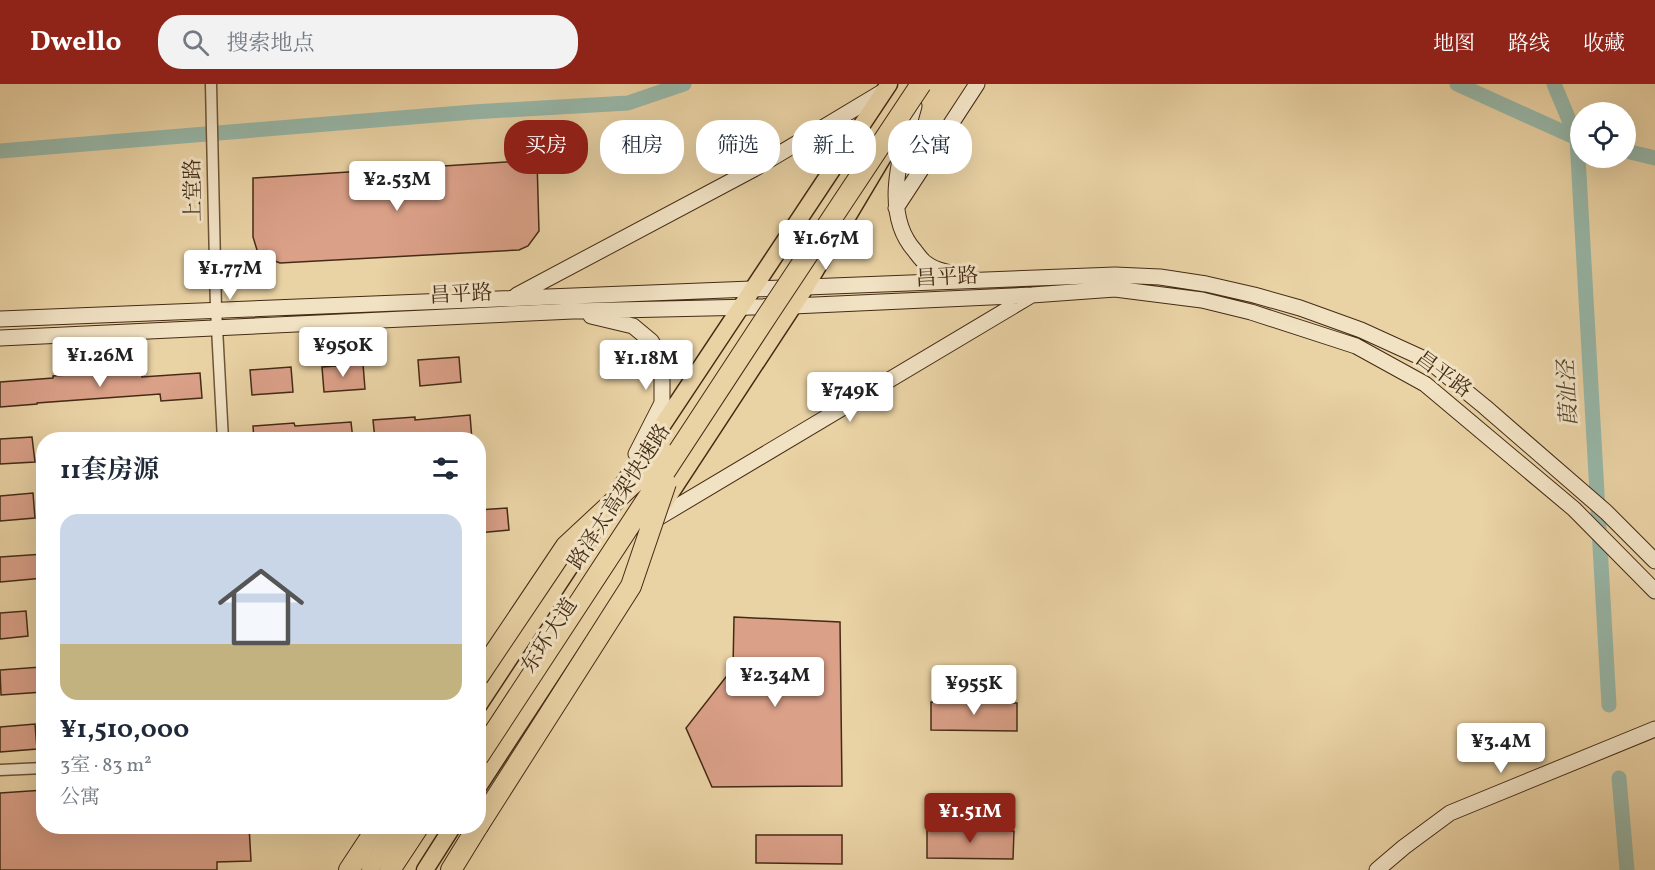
<!DOCTYPE html>
<html lang="zh">
<head>
<meta charset="utf-8">
<style>
  body { margin:0; font-family:Vollkorn,"Noto Serif SC",serif; background:#f2f2f3; color:#1f2937; height:100vh; display:flex; flex-direction:column; font-size:22px; white-space:nowrap }
  * { box-sizing:border-box; margin:0 }
  p { font-size:20px; color:#747a83 }
  .icon { flex:none; width:33px; height:33px; fill:none; stroke:currentColor; stroke-width:2; stroke-linecap:round; stroke-linejoin:round }
  .map { position:relative; flex:1; overflow:hidden }
  .panel { position:absolute; left:36px; top:348px; width:450px; height:402px; display:flex; flex-direction:column; background:#fff; border-radius:24px; box-shadow:0 6px 24px #0002 }
  .panel>* { flex:none }
  .guide { position:absolute; left:504px; top:36px; width:570px; height:54px; display:flex; gap:12px }
  .controls { position:absolute; left:1570px; top:18px; display:grid; gap:12px }
  .controls a { display:grid; place-items:center; width:66px; height:66px; border-radius:50%; background:#fff; box-shadow:0 6px 24px #0002; font-size:30px }
  .price { position:absolute; translate:-50% -51px; padding:0 14px; border-radius:6px; background:#fff; color:#222; font-size:20px; line-height:39px; filter:drop-shadow(0 2px 3px #0008) }
  .price::after { content:''; position:absolute; left:50%; top:36px; width:18px; height:14px; margin-left:-9px; background:inherit; clip-path:polygon(0 0,100% 0,50% 100%) }
  .price.active { background:#8f2418; color:#fff }
  ul { padding:0; list-style:none }
  li { display:grid; align-content:center; gap:12px; height:318px; padding:0 24px }
  li+li { border-top:2px solid #e0e1e3 }
  li span { display:grid; place-items:center; height:186px; border-radius:18px; color:#555 }
  li>.icon { margin-inline-start:auto }
  span .icon { width:108px; height:108px; fill:#fffc; stroke-width:1 }
  li b { font-size:26px }
  h2 { display:flex; justify-content:space-between; align-items:center; height:72px; padding:0 24px; font-size:26px }
  .chip { padding:0 21px; border-radius:24px; background:#fff; box-shadow:0 6px 24px #0002; font-size:21px; line-height:54px }
  .chip.active { background:#8f2418; color:#fff }
  header { display:flex; align-items:center; gap:36px; box-sizing:border-box; height:84px; padding:0 30px; background:#8f2418; color:#fff }
  header strong { font-size:28px }
  nav { display:flex; gap:33px; margin-inline-start:auto; font-size:21px }
  .search { width:420px; height:54px; background:#f2f2f3; display:flex; align-items:center; gap:15px; box-sizing:border-box; padding:0 21px; border-radius:24px; color:#747a83; font-size:22px }
  .map>svg:first-child { display:block }
</style>
</head>
<body>
<header>
<strong>Dwello</strong>
<div class="search"><svg class="icon" aria-label="search" viewBox="0 0 24 24"><circle cx="10" cy="10" r="6"/><path d="M15 15l6 6"/></svg>搜索地点</div>
<nav><a>地图</a><a>路线</a><a>收藏</a></nav>
</header>
<div class="map">
<svg width="1655" height="786" viewBox="0 0 1655 786">
  <rect width="100%" height="100%" fill="#e9d2a4"/>
  <filter id="stains"><feTurbulence type="fractalNoise" baseFrequency=".00333" numOctaves="4"/><feColorMatrix values="0 0 0 0 .2 0 0 0 0 .09 0 0 0 0 .02 0 0 0 .5 -.17"/></filter>
  <radialGradient id="worn" r=".72"><stop offset=".6" stop-color="#630" stop-opacity="0"/><stop offset="1" stop-color="#630" stop-opacity=".3"/></radialGradient>
  <g fill="none" stroke-linecap="round" stroke-linejoin="round">
    <path stroke="#97b7a8" stroke-width="15" d="M1457,0l124,56
      M1554,0l23,55 32,566
      M0,67l473,-39 155,-9 56,-19
      M1626,67l29,7
      M1619,694l8,92"/>
  </g>
  <path fill="#daa088" stroke="#442b15" stroke-width="1.5" d="M537,76l2,71 -11,15 -9,4 -239,13 -19,-7 -4,-6 -4,-13v-59z
    M459,273l2,25 -41,4 -2,-26z
    M363,280l2,25 -41,3 -2,-25z
    M291,283l2,25 -41,3 -2,-25z
    M141,286l1,7 58,-4 2,25 -41,3 -1,-7 -123,9v1l-37,3v-25l53,-4v-2z
    M470,331l2,25h-97l-2,-20 42,-3v3z
    M351,338l2,18h-99l-1,-14 41,-3 1,3z
    M32,353l3,25 -35,2v-25z
    M33,409l2,25 -35,3v-25z
    M507,424l2,22 -31,3v-23z
    M44,470v24l-44,4v-25z
    M26,527l2,25 -28,3v-26z
    M734,533l106,5 2,164 -130,1 -26,-59 47,-60z
    M41,583l2,25 -42,3 -1,-25z
    M931,618l86,1v28l-86,-1z
    M35,640l2,25 -37,3v-25z
    M44,706v36h205l2,35 -34,1v8h-217v-77z
    M927,746l87,1 -1,28 -86,-1z
    M756,751h86v29l-86,-1z"/>
  <g fill="none" stroke-linecap="round" stroke-linejoin="round">
    <defs>
      <path id="street" d="M211,0l5,225 7,131
        M0,686l44,-2"/>
      <path id="secondary" d="M914,22c-12,44 -34,106 1,145 3,4 7,10 12,13 9,7 28,10 40,11
        M896,124l81,-124
        M517,211l237,-126 130,-78
        M591,232l42,10 18,15 11,18v44l-26,51
        M0,235c372,-16 743,-29 1115,-44l45,2 46,7 48,11 46,13 61,22 68,31 56,46 121,105 49,49
        M0,254l573,-27 220,-5 239,-11 83,-6 87,11 49,12 105,34 69,38 149,125 81,82
        M651,438l379,-226
        M1377,786l27,-23 46,-34 205,-84"/>
      <path id="primary" d="M620,405l269,-405
        M664,419l141,-215 81,-136
        M478,622l122,-185
        M478,703l167,-255
        M370,786l29,-44
        M425,786l28,-44"/>
      <path id="highway" d="M349,786l29,-44
        M390,786l29,-44
        M451,786l27,-44"/>
    </defs>
    <use href="#street" stroke="#6d5539" stroke-width="13"/>
    <use href="#secondary" stroke="#442b15" stroke-width="17"/>
    <use href="#primary" stroke="#442b15" stroke-width="19"/>
    <use href="#highway" stroke="#442b15" stroke-width="22"/>
    <use href="#street" stroke="#f1e2c4" stroke-width="10"/>
    <use href="#secondary" stroke="#f1e2c4" stroke-width="15"/>
    <use href="#primary" stroke="#e9d2a4" stroke-width="16"/>
    <use href="#highway" stroke="#e9d2a4" stroke-width="20"/>
    <defs>
      <path id="highway-bridge" d="M478,593l88,-131 99,-92
        M478,673l289,-441 154,-232
        M478,742l153,-240 35,-103"/>
    </defs>
    <use href="#highway-bridge" stroke="#442b15" stroke-width="22" stroke-linecap="butt"/>
    <use href="#highway-bridge" stroke="#e9d2a4" stroke-width="20"/>
  </g>
  <g text-anchor="middle" dominant-baseline="central" stroke-width="6" stroke-linejoin="round" paint-order="stroke">
    <g font-size="21" fill="#442b15" stroke="#f1e2c4">
      <text transform="translate(194 106) rotate(-91)">上堂路</text>
      <text transform="translate(947 194) rotate(-3)">昌平路</text>
      <text transform="translate(461 211) rotate(-3)">昌平路</text>
      <text transform="translate(1443 291) rotate(36)">昌平路</text>
      <text transform="translate(620 413) rotate(-57)">路泽太高架快速路</text>
      <text transform="translate(550 552) rotate(-57)">东环大道</text>
    </g>
    <g font-size="22" font-style="italic" fill="#554732" stroke="#f1e2c4">
      <text transform="translate(1569 309) rotate(-93)">葭沚泾</text>
    </g>
  </g>
  <rect width="100%" height="100%" filter="url(#stains)"/>
  <rect width="100%" height="100%" fill="url(#worn)"/>
</svg>
<div class="controls">
<a><svg class="icon" aria-label="locate" viewBox="0 0 24 24"><circle cx="12" cy="12" r="6"/><path d="M12 2v4M12 18v4M2 12h4M18 12h4"/></svg></a>
</div>
<b class="price" style="left:397px;top:128px">¥2.53M</b>
<b class="price" style="left:826px;top:187px">¥1.67M</b>
<b class="price" style="left:230px;top:217px">¥1.77M</b>
<b class="price" style="left:343px;top:294px">¥950K</b>
<b class="price" style="left:100px;top:304px">¥1.26M</b>
<b class="price" style="left:646px;top:307px">¥1.18M</b>
<b class="price" style="left:850px;top:339px">¥749K</b>
<b class="price" style="left:775px;top:624px">¥2.34M</b>
<b class="price" style="left:974px;top:632px">¥955K</b>
<b class="price" style="left:1501px;top:690px">¥3.4M</b>
<b class="price active" style="left:970px;top:760px">¥1.51M</b>
<div class="guide">
<a class="chip active">买房</a>
<a class="chip">租房</a>
<a class="chip">筛选</a>
<a class="chip">新上</a>
<a class="chip">公寓</a>
</div>
<section class="panel">
<h2>11套房源<svg class="icon" aria-label="filters" viewBox="0 0 24 24"><path d="M4 7h16M4 17h16"/><circle cx="9" cy="7" r="2"/><circle cx="15" cy="17" r="2"/></svg></h2>
<ul>
<li><span style="background:linear-gradient(#c9d6e8 70%,#c2b280 0)"><svg class="icon" aria-label="home" viewBox="0 0 24 24"><path d="M3 11l9-7 9 7M6 9v11h12V9"/></svg></span><div><b>¥1,510,000</b><p>3室 · 83 m²</p><p>公寓</p></div></li>
</ul>
</section>
</div>
</body>
</html>
